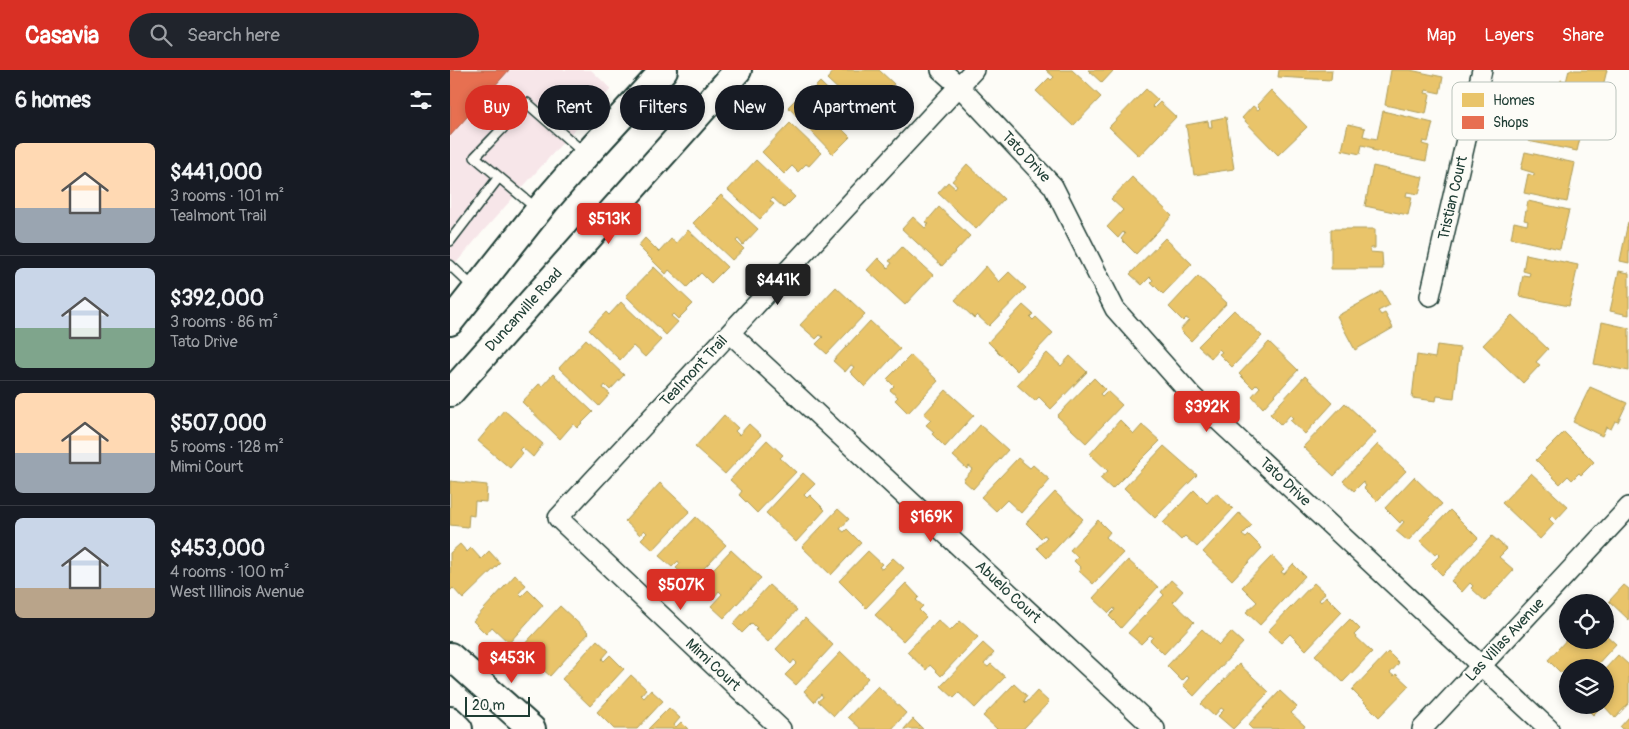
<!DOCTYPE html>
<html lang="en">
<head>
<meta charset="utf-8">
<style>
  body { margin:0; font-family:Pangolin,sans-serif; background:#20242c; color:#f1f3f6; height:100vh; display:flex; flex-direction:column; font-size:19px; white-space:nowrap }
  * { box-sizing:border-box; margin:0 }
  p { font-size:16px; color:#9ea1a6 }
  .icon { flex:none; width:28px; height:28px; fill:none; stroke:currentColor; stroke-width:2; stroke-linecap:round; stroke-linejoin:round }
  .map { position:relative; flex:1; overflow:hidden }
  .panel { display:flex; flex-direction:column; background:#171b24; width:450px }
  .panel>* { flex:none }
  .hud { position:absolute; left:15px; top:15px; width:475px; height:45px; display:flex; gap:10px }
  .controls { position:absolute; left:1109px; top:524px; display:grid; gap:10px }
  .controls a { display:grid; place-items:center; width:55px; height:55px; border-radius:50%; background:#171b24; box-shadow:0 2px 8px #0003; font-size:25px }
  .scale { position:absolute; left:15px; bottom:12px; width:65px; box-sizing:border-box; padding-left:5px; border:2px solid #1f3d34; border-top:0; font-size:14px; line-height:18px; white-space:nowrap; color:#1f3d34; -webkit-text-stroke:4px #fdfcf7; paint-order:stroke }
  .price { position:absolute; translate:-50% -42px; padding:0 11px; border-radius:5px; background:#d93025; color:#fff; font-size:16px; line-height:32px; filter:drop-shadow(0 1px 2px #0008) }
  .price::after { content:''; position:absolute; left:50%; top:30px; width:15px; height:11px; margin-left:-8px; background:inherit; clip-path:polygon(0 0,100% 0,50% 100%) }
  .price.on { background:#222; color:#fff }
  ul { padding:0; list-style:none }
  li { display:flex; align-items:center; gap:15px; height:125px; padding:0 15px }
  li+li { border-top:1px solid #363941 }
  li span { display:grid; place-items:center; flex:none; width:140px; height:100px; border-radius:8px; color:#555 }
  li>.icon { margin-inline-start:auto }
  span .icon { width:60px; height:60px; fill:#fffc; stroke-width:1 }
  li b { font-size:21px }
  h2 { display:flex; justify-content:space-between; align-items:center; height:60px; padding:0 15px; font-size:21px }
  .pill { padding:0 18px; border-radius:22px; background:#171b24; box-shadow:0 2px 8px #0003; font-size:18px; line-height:45px }
  .pill.on { background:#d93025; color:#fff }
  header { display:flex; align-items:center; gap:30px; box-sizing:border-box; height:70px; padding:0 25px; background:#d93025; color:#fff }
  header strong { font-size:24px }
  nav { display:flex; gap:28px; margin-inline-start:auto; font-size:18px }
  .search { width:350px; height:45px; background:#20242c; display:flex; align-items:center; gap:12px; box-sizing:border-box; padding:0 18px; border-radius:28px; color:#9ea1a6; font-size:19px }
  main { display:flex; flex:1; min-height:0 }
  .map>svg:first-child { display:block }
</style>
</head>
<body>
<header>
<strong>Casavia</strong>
<div class="search"><svg class="icon" aria-label="search" viewBox="0 0 24 24"><circle cx="10" cy="10" r="6"/><path d="M15 15l6 6"/></svg>Search here</div>
<nav><a>Map</a><a>Layers</a><a>Share</a></nav>
</header>
<main>
<section class="panel">
<h2>6 homes<svg class="icon" aria-label="filters" viewBox="0 0 24 24"><path d="M4 7h16M4 17h16"/><circle cx="9" cy="7" r="2"/><circle cx="15" cy="17" r="2"/></svg></h2>
<ul>
<li><span style="background:linear-gradient(#ffd9b3 65%,#9aa5b1 0)"><svg class="icon" aria-label="home" viewBox="0 0 24 24"><path d="M3 11l9-7 9 7M6 9v11h12V9"/></svg></span><div><b>$441,000</b><p>3 rooms · 101 m²</p><p>Tealmont Trail</p></div></li>
<li><span style="background:linear-gradient(#c9d6e8 60%,#7fa58c 0)"><svg class="icon" aria-label="home" viewBox="0 0 24 24"><path d="M3 11l9-7 9 7M6 9v11h12V9"/></svg></span><div><b>$392,000</b><p>3 rooms · 86 m²</p><p>Tato Drive</p></div></li>
<li><span style="background:linear-gradient(#ffd9b3 60%,#9aa5b1 0)"><svg class="icon" aria-label="home" viewBox="0 0 24 24"><path d="M3 11l9-7 9 7M6 9v11h12V9"/></svg></span><div><b>$507,000</b><p>5 rooms · 128 m²</p><p>Mimi Court</p></div></li>
<li><span style="background:linear-gradient(#c9d6e8 70%,#b9a48a 0)"><svg class="icon" aria-label="home" viewBox="0 0 24 24"><path d="M3 11l9-7 9 7M6 9v11h12V9"/></svg></span><div><b>$453,000</b><p>4 rooms · 100 m²</p><p>West Illinois Avenue</p></div></li>
</ul>
</section>
<div class="map">
<svg width="1179" height="659" viewBox="0 0 1179 659">
  <rect width="100%" height="100%" fill="#fdfcf7"/>
  <filter id="ink" filterUnits="userSpaceOnUse"><feTurbulence type="fractalNoise" baseFrequency=".02" numOctaves="2"/><feDisplacementMap in="SourceGraphic" scale="10" xChannelSelector="R" yChannelSelector="G"/><feConvolveMatrix kernelMatrix="1 2 1 2 8 2 1 2 1" color-interpolation-filters="sRGB"/></filter>
  <g filter="url(#ink)">
    <path fill="#f7e6e9" d="M0,0h141l20,19 -126,140 -35,41z"/>
    <path fill="#e9c46a" stroke="#ac9c5a" d="M385,0h44l15,14 -28,32 -39,-37z
      M596,0h26l29,27 -28,29 -37,-35 13,-13 2,2 3,-3z
      M638,0h26l-12,13z
      M829,0h53l-1,10 -53,-3z
      M941,0h19l33,7 -3,16 -14,-3 -1,3 5,1 -4,20 -41,-9z
      M1119,0h38l-9,37 -41,-10 4,-17 5,2z
      M370,12l32,31 -13,13 11,11 -17,17 -45,-47 11,-11 4,4z
      M696,19l12,11 -6,6 2,2 6,-6 16,15 -37,39 -30,-29z
      M821,20l36,37 -29,28 -36,-37 11,-12 5,4 2,-2 -3,-3z
      M1094,33l42,9 -9,39 -49,-10 3,-16 12,3 1,-5 -4,-1z
      M933,41l50,12 -5,19 -5,-1 -1,3 7,2 -3,15 -54,-11 1,-2 -11,-3 -2,9 -18,-4 6,-26 17,4 -2,8 14,3z
      M776,47l8,52 -40,6 -8,-50 22,-4 1,6h3l-1,-7z
      M340,53l31,30 -12,13 -3,-2 -8,8 -6,-6 -8,8 -22,-22z
      M1075,82l50,11 -8,39 -43,-9 4,-19 6,2v-3l-13,-4z
      M306,90l39,37 -11,11 -11,-10 -3,3 4,3 -14,15 -32,-29z
      M517,94l37,35 -28,30 -38,-36 10,-11 7,6 2,-3 -5,-4z
      M923,96l50,11 -4,17 -12,-2 -1,4 6,1 -4,18 -43,-9z
      M682,107l40,39 -36,38 -15,-15 4,-5 -2,-2 -5,6 -11,-11 16,-17 -12,-11z
      M271,125l37,34 -15,16 -5,-6 -2,2 8,8 -12,11 -39,-37z
      M1078,131l41,9 -9,39 -49,-11 3,-16 13,3 1,-4 -4,-1z
      M489,137l31,29 -28,30 -40,-37 11,-12 12,11 4,-4 -3,-2z
      M1178,152h1v41l-9,-2z
      M881,159h44v19h-5v4l12,1 1,16h-52z
      M238,160l39,37 -16,16 -10,-10 -14,14 -18,-17 -3,4 -28,-28 7,-8 14,14 12,-13 5,4z
      M715,168l27,26 -29,30 -12,-12 2,-2 -3,-3 -8,8 -12,-11z
      M452,177l31,28 -28,30 -38,-35 11,-12 10,10 4,-5 -3,-2z
      M1076,184l52,11 -9,41 -50,-10 4,-21 6,1 1,-3 -7,-2z
      M536,196l13,16 10,-10 17,16 -37,38 -12,-11 -3,3 -19,-18z
      M204,197l39,37 -15,15 -5,-5 -2,2 7,6 -12,13 -40,-39z
      M1169,201l10,2v42l-19,-4z
      M748,206l29,27 -36,38 -11,-11 9,-10 -3,-2 -3,3 -14,-14z
      M386,217l29,27 -38,40 -11,-10 7,-7 -3,-2 -4,4 -16,-14z
      M932,221l8,14 -12,6 3,4 4,-2 8,15 -38,22 -18,-34z
      M171,232l40,38 -16,17 -12,-11 -13,14 -31,-30 17,-18 3,3z
      M573,235l10,9 -3,3 3,3 3,-3 17,16 -36,38 -29,-29z
      M784,240l28,26 -30,31 -13,-13 3,-2 -3,-3 -8,9 -13,-12z
      M1062,245l36,34 -12,13 4,3 -17,18 -40,-38z
      M420,251l30,28 -35,38 -15,-15 4,-5 -3,-2 -6,7 -12,-11z
      M1152,252l27,6v43l-35,-7z
      M136,269l38,36 -14,15 -5,-5 -2,3 7,6 -11,12 -40,-38z
      M819,272l29,28 -35,38 -11,-12 8,-9 -3,-3 -4,4 -14,-14z
      M987,275l23,3 -6,50 -17,-2 -1,5 -24,-3 5,-43 18,3z
      M597,283l14,13 9,-10 17,16 -36,37 -12,-12 -4,4 -18,-16z
      M461,285l27,26 -30,32 -13,-13 3,-3 -8,-7 4,-4 -7,-7z
      M103,304l40,38 -16,16 -4,-4 -13,15 -38,-37 17,-18 3,2z
      M855,306l28,27 -28,31 -15,-14 3,-2 -3,-3 -9,10 -11,-11z
      M644,308l11,11 -5,5 2,2 5,-5 15,14 -36,38 -29,-27z
      M1140,317l37,16 -9,19 -3,-1 -4,8 -5,-2 -4,9 -29,-14z
      M496,320l28,25 -29,32 -13,-13 2,-2 -8,-7 5,-5 -7,-6z
      M895,333l31,29 -42,44 -31,-29z
      M54,340l39,34 -10,13 -11,-10 -3,3 4,3 -13,15 -32,-27z
      M274,345l14,13 -3,3 4,4 10,-11 12,11 -36,39 -30,-27z
      M670,350l14,14 8,-9 18,16 -48,48 -12,-11 8,-7 -18,-17z
      M530,355l28,25 -35,39 -10,-9 10,-11 -4,-3 -2,3 -14,-13z
      M1114,362l30,30 -13,13 -2,-2 -7,7 -4,-4 -8,8 -24,-24z
      M317,370l16,15 -3,3 16,14 -39,41 -18,-18 3,-4 -12,-11z
      M928,374l28,27 -29,30 -13,-13 2,-2 -3,-4 -9,9 -11,-10z
      M714,376l33,29 -42,43 -31,-30z
      M568,388l12,10 3,-3 17,15 -29,33 -14,-13 -11,11 -15,-14z
      M353,403l12,11 -11,11 3,3 3,-3 15,15 -29,32 -30,-29z
      M1081,403l37,34 -12,13 -4,-4 -3,3 5,5 -14,15 -38,-36z
      M964,407l28,27 -34,37 -12,-10 8,-9 -2,-2 -2,3 -15,-15z
      M0,411l37,4 -1,17 -11,-1 -1,15 -5,-1 -1,12 -18,-2z
      M210,413l30,28 -37,39 -12,-11 6,-6 -3,-3 -4,5 -15,-14z
      M744,420l13,13 9,-10 17,16 -36,38 -12,-11 -4,4 -18,-17z
      M605,422l28,27 -36,39 -10,-10 10,-11 -3,-2 -3,3 -15,-15z
      M388,439l11,10 -9,10 4,3 3,-3 14,14 -30,32 -29,-28z
      M1000,440l28,28 -36,37 -11,-11 9,-9 -3,-3 -2,3 -15,-14z
      M789,443l13,12 -10,10 4,3 3,-3 13,13 -30,32 -29,-28z
      M246,447l30,28 -35,37 -15,-14 4,-4 -2,-3 -6,6 -13,-11z
      M648,450l12,12 -4,5 17,16 -30,31 -14,-13 2,-3 -7,-7 4,-4 -8,-7z
      M1042,466l15,13 -8,8 15,13 -29,31 -14,-13 2,-2 -3,-3 -8,9 -11,-11z
      M10,474l7,8 4,-4 10,11 8,-8 11,12 -37,36 -10,-11 -3,3v-38z
      M281,480l30,28 -37,40 -13,-12 11,-12 -3,-3 -4,5 -14,-14z
      M418,481l14,13 -3,3 3,2 11,-11 11,10 -38,40 -27,-27z
      M822,486l12,13 -3,3 3,2 9,-10 12,12 -45,49 -14,-13 11,-10 -15,-15z
      M678,490l30,27 -37,41 -12,-12 6,-6 -1,-2 -5,5 -16,-15z
      M65,505l11,10 -7,8 3,3 6,-6 15,15 -34,38 -17,-16 -6,7 -13,-13z
      M721,510l12,11 -10,11 21,20 -30,32 -14,-14 3,-3 -3,-2 -9,9 -13,-11 36,-38 -3,-3z
      M456,513l13,14 -3,3 7,6 -4,4 7,7 -23,24 -28,-26z
      M864,513l11,10 -6,7 2,2 5,-6 16,16 -36,38 -16,-16 -9,9 -13,-12z
      M319,515l28,25 -29,32 -13,-12 2,-2 -5,-5 -10,10 -9,-9z
      M1174,515l5,4v31l-20,-19z
      M110,536l29,27 -39,43 -30,-27z
      M355,548l28,27 -37,40 -11,-10 12,-12 -3,-3 -3,4 -15,-15z
      M900,549l10,10 -6,6 18,17 -29,30 -28,-27z
      M488,550l12,11 10,-10 18,16 -37,39 -11,-11 -4,5 -19,-18z
      M752,559l17,16 12,-13 12,11 -49,53 -11,-11 6,-7 -2,-2 -5,5 -15,-15z
      M1155,564l11,10 -22,24h-26v4l-4,-2 -3,3 -13,-13 20,-22v2h20l5,5 4,-5h8z
      M147,570l12,11 -7,8 2,2 6,-6 14,14 -34,37 -28,-27z
      M533,573l11,10 -10,11 4,3 3,-3 14,13 -30,31 -16,-15 -5,5 -13,-12z
      M391,582l27,26 -34,38 -16,-15 5,-4 -2,-3 -7,8 -10,-11z
      M938,582l11,11 -9,10 4,3 2,-2 13,12 -30,31 -27,-27z
      M1168,585l11,10v38l-14,15 -12,-13 -10,10 -10,-10h22v-36z
      M789,594l30,28 -36,37 -15,-13 6,-6 -3,-2 -7,8 -13,-12z
      M1118,603v17l-9,-8z
      M181,605l15,14 -5,6 3,3 7,-8 12,11 -26,28h-23l-17,-17z
      M564,614l13,12 -3,5 2,2 11,-12 12,11 -26,27h-26l-14,-13z
      M428,616l28,27 -14,16h-31l-13,-12z
      M830,621l17,16 -6,6 14,13 -2,3h-51l-4,-4z
      M219,638l11,10 -6,7 2,2 5,-5 7,7h-40z
      M1179,647v12h-7l-2,-2z
      M463,649l10,10h-19z"/>
    <path fill="#e76f51" stroke="#ab6048" d="M0,0h59l-59,66z"/>
    <g fill="none" stroke-linecap="round" stroke-linejoin="round">
      <defs>
        <path id="service" d="M87,139l-62,-52 52,-54 57,50
          M0,171l49,-64
          M0,195l24,23"/>
        <path id="minor" d="M491,0l18,16 94,100 62,123 77,87 357,333
          M980,226l52,-226
          M280,263l425,396
          M331,659l-223,-211 416,-448
          M972,659l207,-222"/>
        <path id="secondary" d="M0,252l96,-121 40,-46 78,-85
          M0,323l288,-323
          M0,586l82,73
          M0,650l9,9"/>
      </defs>
      <use href="#service" stroke="#1f3d34" stroke-width="12"/>
      <use href="#minor" stroke="#1f3d34" stroke-width="22"/>
      <use href="#secondary" stroke="#1f3d34" stroke-width="30"/>
      <use href="#service" stroke="#fdfcf7" stroke-width="9"/>
      <use href="#minor" stroke="#fdfcf7" stroke-width="19"/>
      <use href="#secondary" stroke="#fdfcf7" stroke-width="26"/>
    </g>
  </g>
  <g text-anchor="middle" dominant-baseline="central" stroke-width="5" stroke-linejoin="round" paint-order="stroke">
    <g font-size="15" fill="#1f3d34" stroke="#fdfcf7">
      <text transform="translate(576 87) rotate(47)">Tato Drive</text>
      <text transform="translate(1003 128) rotate(-77)">Tristian Court</text>
      <text transform="translate(74 240) rotate(-48)">Duncanville Road</text>
      <text transform="translate(244 301) rotate(-47)">Tealmont Trail</text>
      <text transform="translate(835 412) rotate(43)">Tato Drive</text>
      <text transform="translate(558 522) rotate(43)">Abuelo Court</text>
      <text transform="translate(1055 570) rotate(-47)">Las Villas Avenue</text>
      <text transform="translate(263 595) rotate(43)">Mimi Court</text>
    </g>
  </g>
  <rect x="1002" y="12" width="164" height="58" rx="8" fill="#fdfcf7" stroke="#bac3bc" stroke-width="1"/>
  <rect x="1012" y="23" width="22" height="14" fill="#e9c46a"/>
  <rect x="1012" y="46" width="22" height="13" fill="#e76f51"/>
  <g font-size="14" fill="#1f3d34">
    <text x="1043" y="35">Homes</text>
    <text x="1043" y="57">Shops</text>
  </g>
</svg>
<div class="controls">
<a><svg class="icon" aria-label="locate" viewBox="0 0 24 24"><circle cx="12" cy="12" r="6"/><path d="M12 2v4M12 18v4M2 12h4M18 12h4"/></svg></a>
<a><svg class="icon" aria-label="layers" viewBox="0 0 24 24"><path d="M12 4l9 5-9 5-9-5zM3 14l9 5 9-5"/></svg></a>
</div>
<div class="scale">20 m</div>
<b class="price" style="left:159px;top:175px">$513K</b>
<b class="price on" style="left:328px;top:236px">$441K</b>
<b class="price" style="left:757px;top:363px">$392K</b>
<b class="price" style="left:481px;top:473px">$169K</b>
<b class="price" style="left:231px;top:541px">$507K</b>
<b class="price" style="left:62px;top:614px">$453K</b>
<div class="hud">
<a class="pill on">Buy</a>
<a class="pill">Rent</a>
<a class="pill">Filters</a>
<a class="pill">New</a>
<a class="pill">Apartment</a>
</div>
</div>
</main>
</body>
</html>
